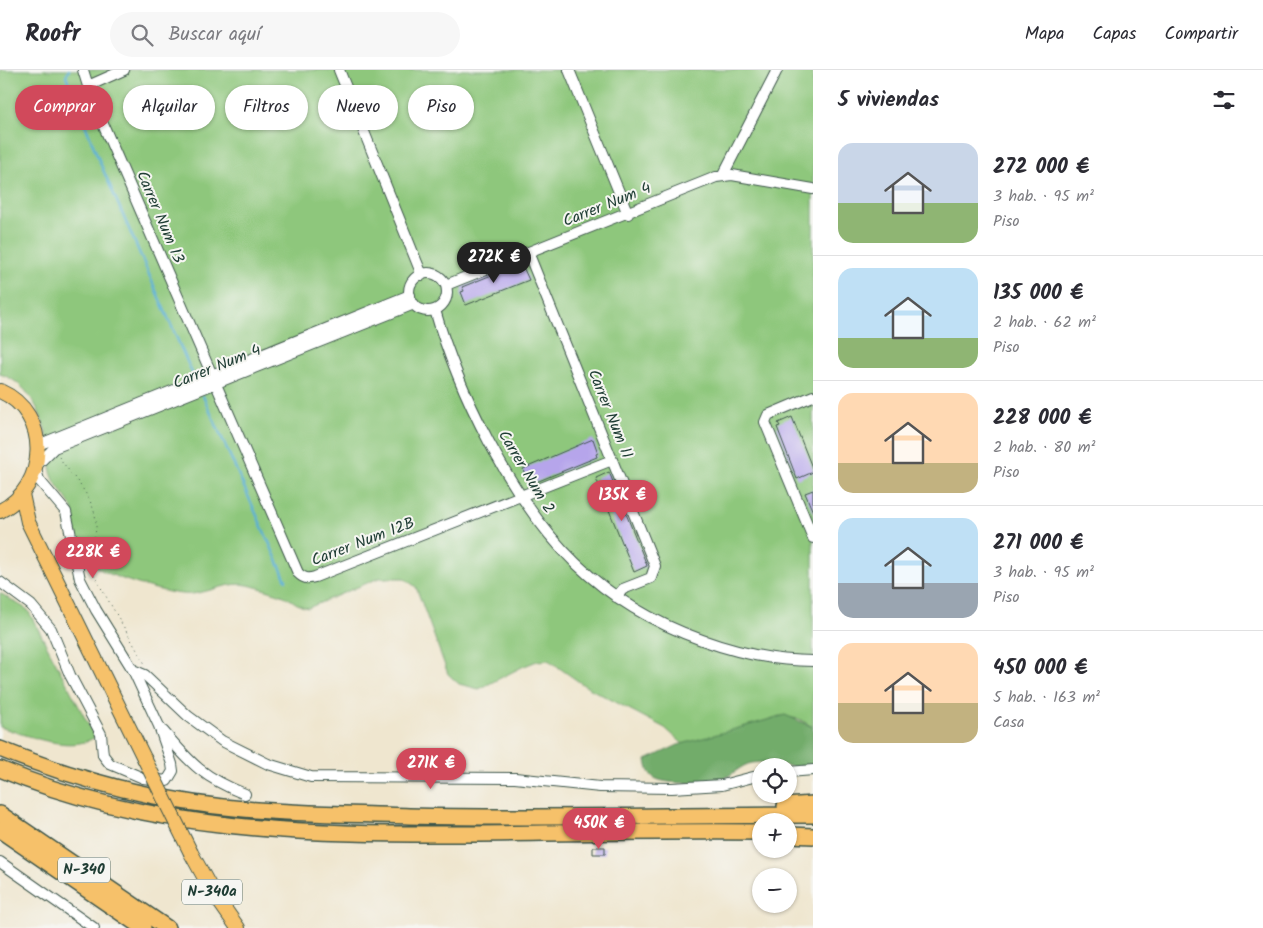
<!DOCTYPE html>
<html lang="es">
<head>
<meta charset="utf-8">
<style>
  body { margin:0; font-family:Kalam,sans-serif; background:#f7f7f7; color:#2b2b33; height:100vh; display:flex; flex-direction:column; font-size:19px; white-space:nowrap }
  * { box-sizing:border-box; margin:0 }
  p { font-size:16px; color:#7c7c81 }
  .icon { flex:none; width:28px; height:28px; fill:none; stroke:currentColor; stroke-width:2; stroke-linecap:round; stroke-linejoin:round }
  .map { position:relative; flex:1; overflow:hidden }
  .side { display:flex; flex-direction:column; background:#fff; width:450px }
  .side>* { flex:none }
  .banner { position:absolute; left:15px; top:15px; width:475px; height:45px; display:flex; gap:10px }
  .buttons { position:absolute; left:752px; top:688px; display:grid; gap:10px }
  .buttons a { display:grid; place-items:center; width:45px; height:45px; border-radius:50%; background:#fff; box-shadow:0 1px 4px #0004; font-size:25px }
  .price { position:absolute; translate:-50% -42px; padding:0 11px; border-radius:18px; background:#d1495b; color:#fff; font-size:16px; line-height:32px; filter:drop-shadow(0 1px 2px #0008) }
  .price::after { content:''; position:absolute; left:50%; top:30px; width:15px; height:11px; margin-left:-8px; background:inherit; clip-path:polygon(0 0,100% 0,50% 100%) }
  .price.selected { background:#222; color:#fff }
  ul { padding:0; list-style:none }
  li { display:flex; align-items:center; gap:15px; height:125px; padding:0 25px }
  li+li { border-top:1px solid #e1e1e2 }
  li span { display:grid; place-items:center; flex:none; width:140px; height:100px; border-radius:15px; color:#555 }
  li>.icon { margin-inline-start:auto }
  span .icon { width:60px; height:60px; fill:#fffc; stroke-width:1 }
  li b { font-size:21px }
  h2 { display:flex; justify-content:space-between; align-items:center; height:60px; padding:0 25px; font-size:21px }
  .tag { padding:0 18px; border-radius:22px; background:#fff; box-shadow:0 1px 4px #0004; font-size:18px; line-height:45px }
  .tag.selected { background:#d1495b; color:#fff }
  header { display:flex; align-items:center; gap:30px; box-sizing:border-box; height:70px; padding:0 25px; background:#fff; border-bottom:1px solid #e1e1e2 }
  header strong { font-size:24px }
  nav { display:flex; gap:28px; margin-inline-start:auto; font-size:18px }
  .search { width:350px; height:45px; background:#f7f7f7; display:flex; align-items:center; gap:12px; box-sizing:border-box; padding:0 18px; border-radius:28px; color:#7c7c81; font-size:19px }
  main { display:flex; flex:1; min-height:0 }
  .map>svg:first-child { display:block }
</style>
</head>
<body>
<header>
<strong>Roofr</strong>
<div class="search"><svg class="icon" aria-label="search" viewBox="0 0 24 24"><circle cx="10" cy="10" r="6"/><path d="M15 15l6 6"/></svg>Buscar aquí</div>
<nav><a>Mapa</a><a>Capas</a><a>Compartir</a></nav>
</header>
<main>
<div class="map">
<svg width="813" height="858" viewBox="0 0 813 858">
  <rect width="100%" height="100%" fill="#f6f6f2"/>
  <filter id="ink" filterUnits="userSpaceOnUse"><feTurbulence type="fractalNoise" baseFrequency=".02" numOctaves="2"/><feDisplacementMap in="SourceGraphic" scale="10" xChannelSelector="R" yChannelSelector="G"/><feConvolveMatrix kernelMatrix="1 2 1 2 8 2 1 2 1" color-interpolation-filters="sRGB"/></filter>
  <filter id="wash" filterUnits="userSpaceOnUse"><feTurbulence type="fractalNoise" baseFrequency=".0096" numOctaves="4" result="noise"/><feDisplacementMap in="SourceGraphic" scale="20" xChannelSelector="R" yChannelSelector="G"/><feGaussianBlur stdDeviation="1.12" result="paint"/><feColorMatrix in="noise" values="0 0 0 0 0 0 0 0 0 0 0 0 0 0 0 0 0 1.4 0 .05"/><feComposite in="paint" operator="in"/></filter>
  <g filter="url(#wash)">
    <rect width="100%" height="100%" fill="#efe6cf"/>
    <path fill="#8ec77b" stroke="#568258" d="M0,0h813v657l-14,-8 -20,-3 -53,18 -43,10 -18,-16 -80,-42 -37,-26 -11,1 -15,6 -43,22 -20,-5 -11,-10 -32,-87 -12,-9h-25l-71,30c-11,-2 -15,-8 -24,-12 -10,-4 -24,-8 -36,-11 -17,-4 -38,7 -56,9 -17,3 -79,-16 -94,-26 -12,-8 -21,-28 -23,-42 -1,-5 -1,-10 -2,-15 -5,-14 -17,-23 -21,-36 -3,-7 0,-15 -1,-22 -6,-31 -18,-69 -51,-79z
      M0,523l28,17 67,127c-24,17 -69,-2 -95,-10z"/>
    <path fill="#72ac6b" stroke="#487450" d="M785,645l28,12v46c-20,-6 -40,-13 -61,-10 -12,2 -19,13 -31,16 -14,4 -56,7 -68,-2 -5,-4 -6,-11 -7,-17l32,-15z"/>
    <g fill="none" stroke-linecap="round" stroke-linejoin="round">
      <path stroke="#57afd4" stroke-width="2.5" d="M69,0l-3,6 35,89 92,210
        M203,326l83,184"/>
    </g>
    <g id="blocks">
      <path fill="#b6a5eb" d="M519,194l2,4 2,-1 6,13 -63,25 -5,-13 3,-1 -2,-4z
        M792,347l21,53v2l-16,7 -20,-52 3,-1 -2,-3z
        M593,369l5,14 -2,1 1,3 -68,28 -6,-16z
        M609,402l37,91 1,3 -13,6 -38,-94z
        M813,420v22l-8,-19z
        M593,777h12v7h-12z"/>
    </g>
  </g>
  <g filter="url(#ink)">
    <use href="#blocks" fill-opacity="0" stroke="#3e564b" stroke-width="1"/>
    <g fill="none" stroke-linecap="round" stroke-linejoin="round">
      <defs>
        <path id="minor" d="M83,0l9,29 206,474c6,6 10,6 17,4l297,-117
          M339,0l83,205
          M569,0l59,144
          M88,16l36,-16
          M723,105l54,-105
          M528,182l127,314 -4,12 -28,11 -7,8
          M409 222a19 19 0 1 1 38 0a19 19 0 1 1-38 0Z
          M446,215l270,-108 16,-2 81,14
          M435,240c13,46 32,90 54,132 51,96 109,161 213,198 36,13 73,21 111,21
          M813,326l-45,19 -3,7 48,116
          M38,375l372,-150
          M37,395l17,-17 360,-144
          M0,512l31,23 20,24 19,46 31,59 2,21 7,9 33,14 24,3 6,-10 -1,-7 -13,-38 -26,-56 -37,-60 -16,-31 -14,-67 -27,-32 -3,-10
          M133,600l12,5 43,41 34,25 46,23 43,13 204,1 85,9 72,1 50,-3 39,-10
          M163,661c28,33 41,47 82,63
          M789,702l24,-2
          M0,792l94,66"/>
        <path id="major" d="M0,321c52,23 48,96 0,120
          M22,424l6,28 116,236
          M191,783l21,38 26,37"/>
        <path id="highway" d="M0,679c77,31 160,53 244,60 54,5 110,5 165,7 134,3 269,-1 404,-1
          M0,699c149,63 312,66 471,65 97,-1 194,-3 290,-2
          M785,736l28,-2
          M0,744l167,114
          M0,760l143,98
          M789,765l24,1"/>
      </defs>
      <use href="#minor" stroke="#3e564b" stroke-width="12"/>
      <use href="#major" stroke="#3e564b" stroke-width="16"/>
      <use href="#highway" stroke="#3e564b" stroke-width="18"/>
      <path stroke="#3e564b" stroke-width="1" stroke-dasharray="1 4" stroke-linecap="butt" d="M59,387c13,20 35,39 37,65 1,18 -10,32 -4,50l53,92"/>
      <use href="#minor" stroke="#fff" stroke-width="10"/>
      <use href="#major" stroke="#f6c16b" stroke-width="14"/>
      <use href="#highway" stroke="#f6c16b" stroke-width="15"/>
      <defs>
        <path id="major-bridge" d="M144,688l47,95"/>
      </defs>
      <use href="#major-bridge" stroke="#3e564b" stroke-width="16" stroke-linecap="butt"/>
      <use href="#major-bridge" stroke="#f6c16b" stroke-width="14"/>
    </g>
  </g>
  <g text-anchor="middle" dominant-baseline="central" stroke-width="4" stroke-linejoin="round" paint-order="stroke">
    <g fill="#f6f6f2" stroke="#60746d" stroke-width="1">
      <rect x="58" y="787.5" width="52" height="25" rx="4"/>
      <rect x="182" y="809.5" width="60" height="25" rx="4"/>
    </g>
    <g font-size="15" font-weight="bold" fill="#1f3d34">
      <text x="84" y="800">N-340</text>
      <text x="212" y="822">N-340a</text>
    </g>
    <g font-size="16" fill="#1f3d34" stroke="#f6f6f2">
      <text transform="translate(607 135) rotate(-22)">Carrer Num 4</text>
      <text transform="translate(160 147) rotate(67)">Carrer Num 13</text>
      <text transform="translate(217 297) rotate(-22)">Carrer Num 4</text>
      <text transform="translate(610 344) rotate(68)">Carrer Num 11</text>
      <text transform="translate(526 402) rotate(59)">Carrer Num 2</text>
      <text transform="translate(363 472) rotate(-21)">Carrer Num 12B</text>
    </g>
  </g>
</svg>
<div class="buttons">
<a><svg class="icon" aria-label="locate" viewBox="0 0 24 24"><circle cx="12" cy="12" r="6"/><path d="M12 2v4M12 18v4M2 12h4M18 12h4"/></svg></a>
<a>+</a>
<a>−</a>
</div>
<b class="price selected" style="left:494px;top:214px">272K €</b>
<b class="price" style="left:622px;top:452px">135K €</b>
<b class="price" style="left:93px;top:509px">228K €</b>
<b class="price" style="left:431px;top:720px">271K €</b>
<b class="price" style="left:599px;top:780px">450K €</b>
<div class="banner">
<a class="tag selected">Comprar</a>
<a class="tag">Alquilar</a>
<a class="tag">Filtros</a>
<a class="tag">Nuevo</a>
<a class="tag">Piso</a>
</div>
</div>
<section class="side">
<h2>5 viviendas<svg class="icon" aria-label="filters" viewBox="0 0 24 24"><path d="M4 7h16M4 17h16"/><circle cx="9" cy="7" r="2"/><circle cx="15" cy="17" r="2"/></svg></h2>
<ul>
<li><span style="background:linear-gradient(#c9d6e8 60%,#8fb573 0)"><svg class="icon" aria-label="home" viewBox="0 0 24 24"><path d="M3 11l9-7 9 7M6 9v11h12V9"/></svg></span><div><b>272 000 €</b><p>3 hab. · 95 m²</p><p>Piso</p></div></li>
<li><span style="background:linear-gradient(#bfe0f5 70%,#8fb573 0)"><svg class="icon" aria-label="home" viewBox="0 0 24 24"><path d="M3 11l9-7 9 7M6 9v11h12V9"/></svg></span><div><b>135 000 €</b><p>2 hab. · 62 m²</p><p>Piso</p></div></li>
<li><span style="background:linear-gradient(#ffd9b3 70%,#c2b280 0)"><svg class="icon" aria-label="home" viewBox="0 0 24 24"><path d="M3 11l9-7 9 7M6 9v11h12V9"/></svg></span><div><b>228 000 €</b><p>2 hab. · 80 m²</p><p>Piso</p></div></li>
<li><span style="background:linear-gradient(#bfe0f5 65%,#9aa5b1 0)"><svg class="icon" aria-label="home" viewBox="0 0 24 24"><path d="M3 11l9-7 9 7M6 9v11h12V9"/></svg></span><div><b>271 000 €</b><p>3 hab. · 95 m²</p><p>Piso</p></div></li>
<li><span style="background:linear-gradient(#ffd9b3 60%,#c2b280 0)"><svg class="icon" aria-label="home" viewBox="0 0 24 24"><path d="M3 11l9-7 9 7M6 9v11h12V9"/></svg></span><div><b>450 000 €</b><p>5 hab. · 163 m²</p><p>Casa</p></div></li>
</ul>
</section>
</main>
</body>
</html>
